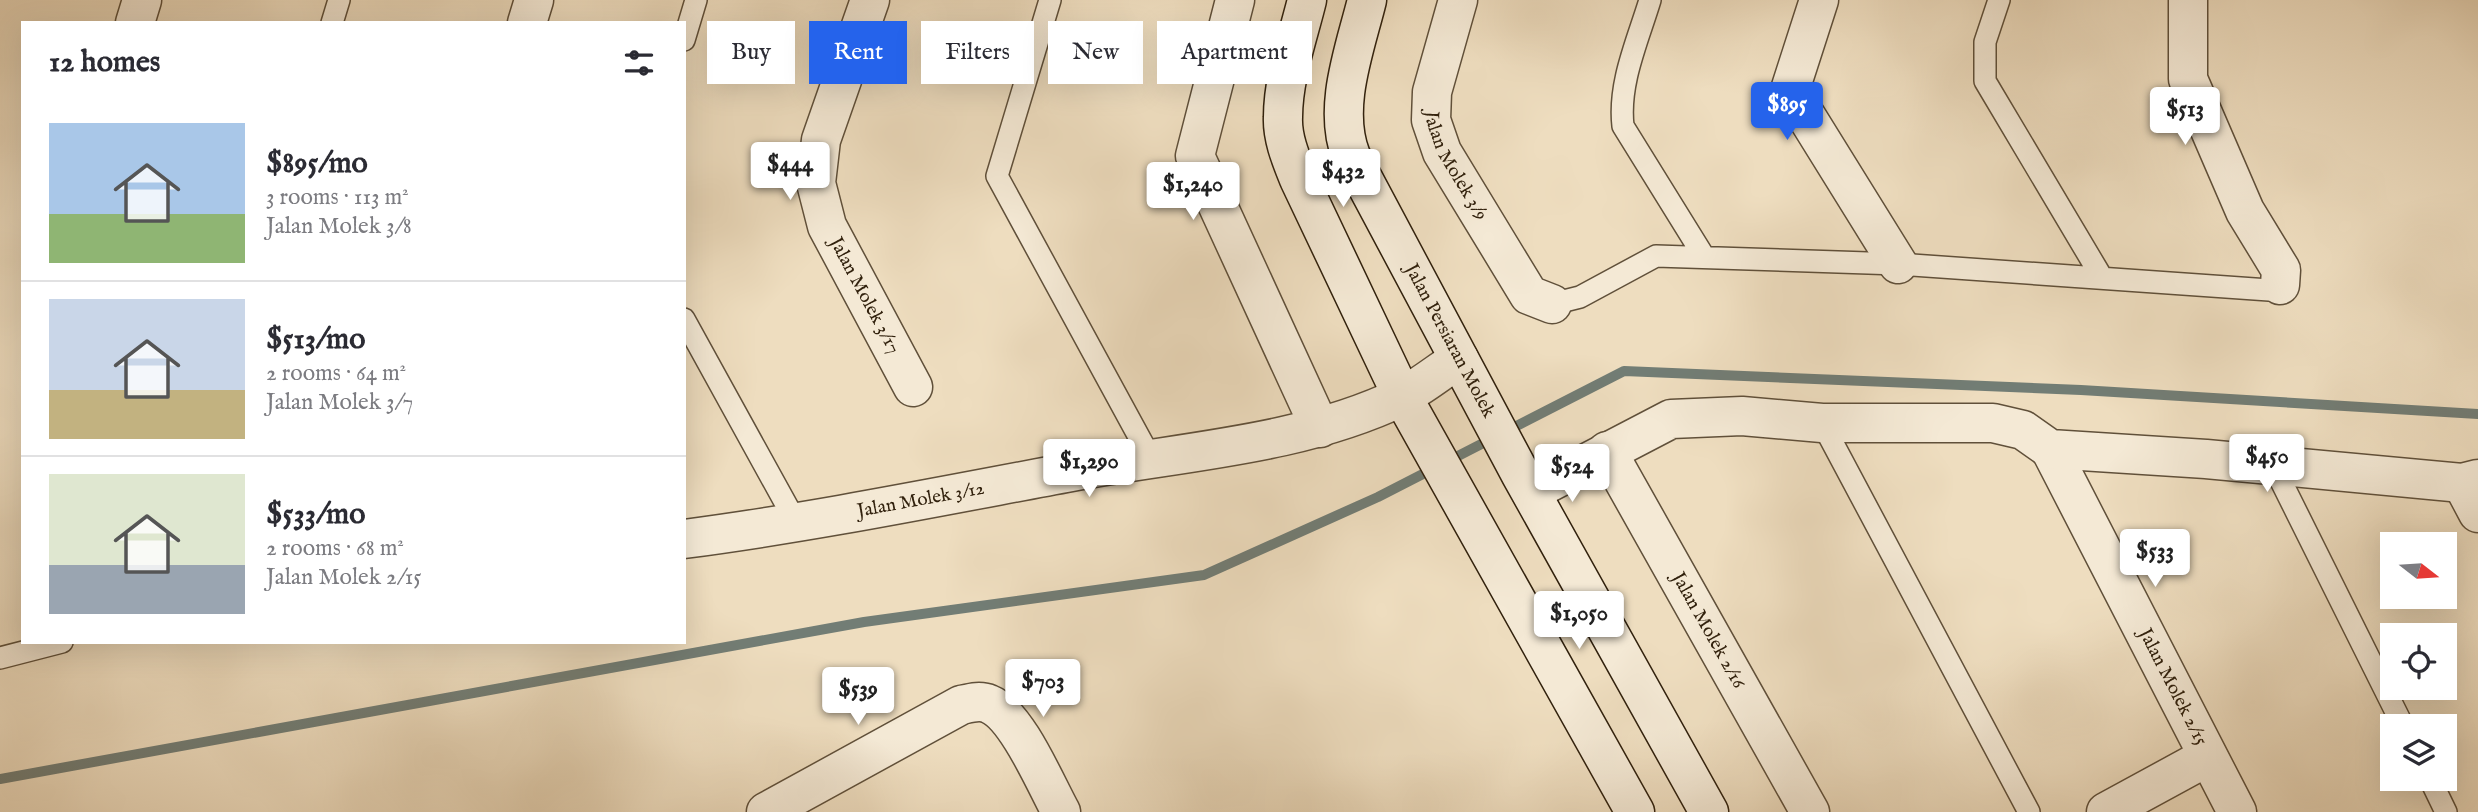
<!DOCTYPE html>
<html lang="en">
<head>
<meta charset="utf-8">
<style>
  body { margin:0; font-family:"IM FELL English",serif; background:#f2f2f3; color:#2b2b33; height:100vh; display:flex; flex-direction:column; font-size:26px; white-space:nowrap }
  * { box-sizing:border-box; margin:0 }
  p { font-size:23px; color:#7c7c81 }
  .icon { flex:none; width:38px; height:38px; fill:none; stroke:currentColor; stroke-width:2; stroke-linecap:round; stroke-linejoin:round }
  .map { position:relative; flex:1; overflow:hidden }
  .details { position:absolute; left:21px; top:21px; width:665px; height:623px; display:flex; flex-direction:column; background:#fff; border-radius:0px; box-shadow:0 7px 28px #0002 }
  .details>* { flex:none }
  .top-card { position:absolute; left:707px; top:21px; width:665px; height:63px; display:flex; gap:14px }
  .needle { width:46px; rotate:107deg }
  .controls { position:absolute; left:2380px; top:532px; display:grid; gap:14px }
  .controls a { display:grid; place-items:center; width:77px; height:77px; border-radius:0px; background:#fff; box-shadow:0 7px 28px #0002; font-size:35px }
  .price { position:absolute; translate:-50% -60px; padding:0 16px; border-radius:7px; background:#fff; color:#222; font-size:23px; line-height:46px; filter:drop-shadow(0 2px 4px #0008) }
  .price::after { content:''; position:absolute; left:50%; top:42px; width:21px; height:16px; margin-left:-10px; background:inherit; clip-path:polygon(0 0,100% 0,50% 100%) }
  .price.current { background:#2563eb; color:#fff }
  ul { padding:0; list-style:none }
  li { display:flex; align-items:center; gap:21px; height:175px; padding:0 28px }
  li+li { border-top:2px solid #e1e1e2 }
  li span { display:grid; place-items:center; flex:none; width:196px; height:140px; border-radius:0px; color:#555 }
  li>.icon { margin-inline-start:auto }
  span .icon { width:84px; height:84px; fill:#fffc; stroke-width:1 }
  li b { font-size:30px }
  h2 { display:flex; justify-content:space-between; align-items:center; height:84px; padding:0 28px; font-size:30px }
  .chip { padding:0 24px; border-radius:0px; background:#fff; box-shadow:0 7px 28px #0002; font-size:24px; line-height:63px }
  .chip.current { background:#2563eb; color:#fff }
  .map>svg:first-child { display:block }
</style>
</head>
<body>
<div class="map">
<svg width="2478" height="812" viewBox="0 0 2478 812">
  <rect width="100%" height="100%" fill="#eeddbf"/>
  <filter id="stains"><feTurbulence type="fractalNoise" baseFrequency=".00286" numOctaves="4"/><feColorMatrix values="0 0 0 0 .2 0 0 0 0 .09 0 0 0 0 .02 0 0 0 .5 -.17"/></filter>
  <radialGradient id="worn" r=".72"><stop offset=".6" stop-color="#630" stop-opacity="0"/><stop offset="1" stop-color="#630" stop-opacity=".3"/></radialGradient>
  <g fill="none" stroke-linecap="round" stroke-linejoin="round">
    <path stroke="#727d75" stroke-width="10" d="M0,779l864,-157 340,-47 174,-78 246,-126 457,19 397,24"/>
    <defs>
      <path id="service" d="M1050,0l-53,176 153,281
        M1650,0c-12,40 -32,83 -27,126l80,129
        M1999,0l-14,42v39l116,195
        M332,23l7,-23
        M684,40l12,-40
        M1552,304l28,-7 76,-41 242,8 371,26 11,-5
        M684,319l113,205
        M1822,423l207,389
        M2273,465l130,261
        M0,658l62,-16
        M2430,779l16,33"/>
      <g id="minor">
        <path id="s1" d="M870,0l-49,140 -5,43 11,43 86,161"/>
        <path d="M1235,0l-40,156 125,272"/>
        <path id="s2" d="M1458,0l-26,92 -1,28 11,32 87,143 23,9"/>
        <path d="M1819,0l-29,90 108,174"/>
        <path d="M2188,0v79l57,132 36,59 -1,15"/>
        <path d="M135,23l7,-23"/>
        <path d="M527,23l7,-23"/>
        <path id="s3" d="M2050,449l187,363"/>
        <path id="s4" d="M1607,451l203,361"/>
        <path d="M2462,483l16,30"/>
        <path d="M1531,492l140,-73 71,-3 80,7h171l30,7 27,19 156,10 256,24 16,-4"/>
        <path id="s5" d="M684,539c130,-17 258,-43 387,-67 111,-21 227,-26 330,-75 20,-10 39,-26 58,-38"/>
        <path d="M766,812l195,-107c9,-2 19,-5 28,-1 28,11 57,81 72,108"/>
        <path d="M2106,812l101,-55"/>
      </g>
      <g id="secondary">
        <path d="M1307,0c-9,37 -24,78 -24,117 -1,21 8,42 16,62l103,217 233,416"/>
        <path id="s6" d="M1367,0c-12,49 -35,107 -16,156l170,319 188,337"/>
      </g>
    </defs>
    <use href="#service" stroke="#60503a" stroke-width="24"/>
    <use href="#minor" stroke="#60503a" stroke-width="41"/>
    <use href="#secondary" stroke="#31210d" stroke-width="41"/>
    <use href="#service" stroke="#f4e9d5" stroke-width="21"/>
    <use href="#minor" stroke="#f4e9d5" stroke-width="38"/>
    <use href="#secondary" stroke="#f4e9d5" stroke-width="38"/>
  </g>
  <g text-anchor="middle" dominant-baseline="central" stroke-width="6" stroke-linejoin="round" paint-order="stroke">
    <g font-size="19" fill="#31210d" stroke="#f4e9d5">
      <text stroke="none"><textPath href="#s2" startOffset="175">Jalan Molek 3/9</textPath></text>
      <text stroke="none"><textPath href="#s1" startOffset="315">Jalan Molek 3/17</textPath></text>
      <text stroke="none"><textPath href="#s6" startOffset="369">Jalan Persiaran Molek</textPath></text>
      <text stroke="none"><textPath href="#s5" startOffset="240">Jalan Molek 3/12</textPath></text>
      <text stroke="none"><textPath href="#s4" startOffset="206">Jalan Molek 2/16</textPath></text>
      <text stroke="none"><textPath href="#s3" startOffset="268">Jalan Molek 2/15</textPath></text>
    </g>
  </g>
  <rect width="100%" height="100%" filter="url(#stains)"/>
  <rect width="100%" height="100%" fill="url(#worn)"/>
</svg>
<div class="controls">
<a><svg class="needle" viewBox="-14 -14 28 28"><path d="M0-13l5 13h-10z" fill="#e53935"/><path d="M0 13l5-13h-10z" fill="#7c7c81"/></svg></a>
<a><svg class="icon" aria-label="locate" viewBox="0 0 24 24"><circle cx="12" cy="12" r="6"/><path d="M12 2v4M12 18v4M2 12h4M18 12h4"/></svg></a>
<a><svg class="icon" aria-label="layers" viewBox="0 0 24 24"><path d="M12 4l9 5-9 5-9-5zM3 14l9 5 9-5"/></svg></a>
</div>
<b class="price current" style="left:1787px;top:142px">$895</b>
<b class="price" style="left:2185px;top:147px">$513</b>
<b class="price" style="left:790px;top:202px">$444</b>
<b class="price" style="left:1343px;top:209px">$432</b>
<b class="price" style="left:1193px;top:222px">$1,240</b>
<b class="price" style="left:2267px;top:494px">$450</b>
<b class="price" style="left:1089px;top:499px">$1,290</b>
<b class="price" style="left:1572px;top:504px">$524</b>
<b class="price" style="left:2155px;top:589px">$533</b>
<b class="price" style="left:1579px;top:651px">$1,050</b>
<b class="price" style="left:1043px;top:719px">$703</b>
<b class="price" style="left:858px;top:727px">$539</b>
<div class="top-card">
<a class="chip">Buy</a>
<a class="chip current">Rent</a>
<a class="chip">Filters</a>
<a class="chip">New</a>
<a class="chip">Apartment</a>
</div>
<section class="details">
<h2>12 homes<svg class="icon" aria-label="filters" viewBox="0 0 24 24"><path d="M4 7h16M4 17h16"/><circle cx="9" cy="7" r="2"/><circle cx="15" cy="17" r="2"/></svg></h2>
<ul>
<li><span style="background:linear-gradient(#a9c7e8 65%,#8fb573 0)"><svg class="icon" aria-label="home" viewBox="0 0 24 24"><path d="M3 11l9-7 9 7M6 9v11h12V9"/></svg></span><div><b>$895/mo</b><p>3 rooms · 113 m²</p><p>Jalan Molek 3/8</p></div></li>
<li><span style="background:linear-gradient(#c9d6e8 65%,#c2b280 0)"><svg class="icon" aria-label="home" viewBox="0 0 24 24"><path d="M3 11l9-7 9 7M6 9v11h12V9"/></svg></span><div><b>$513/mo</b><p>2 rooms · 64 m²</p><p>Jalan Molek 3/7</p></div></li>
<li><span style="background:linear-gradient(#dfe7d0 65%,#9aa5b1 0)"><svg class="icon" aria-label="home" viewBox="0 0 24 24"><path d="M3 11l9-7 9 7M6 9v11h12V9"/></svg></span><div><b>$533/mo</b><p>2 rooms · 68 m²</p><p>Jalan Molek 2/15</p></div></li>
</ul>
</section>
</div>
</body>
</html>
